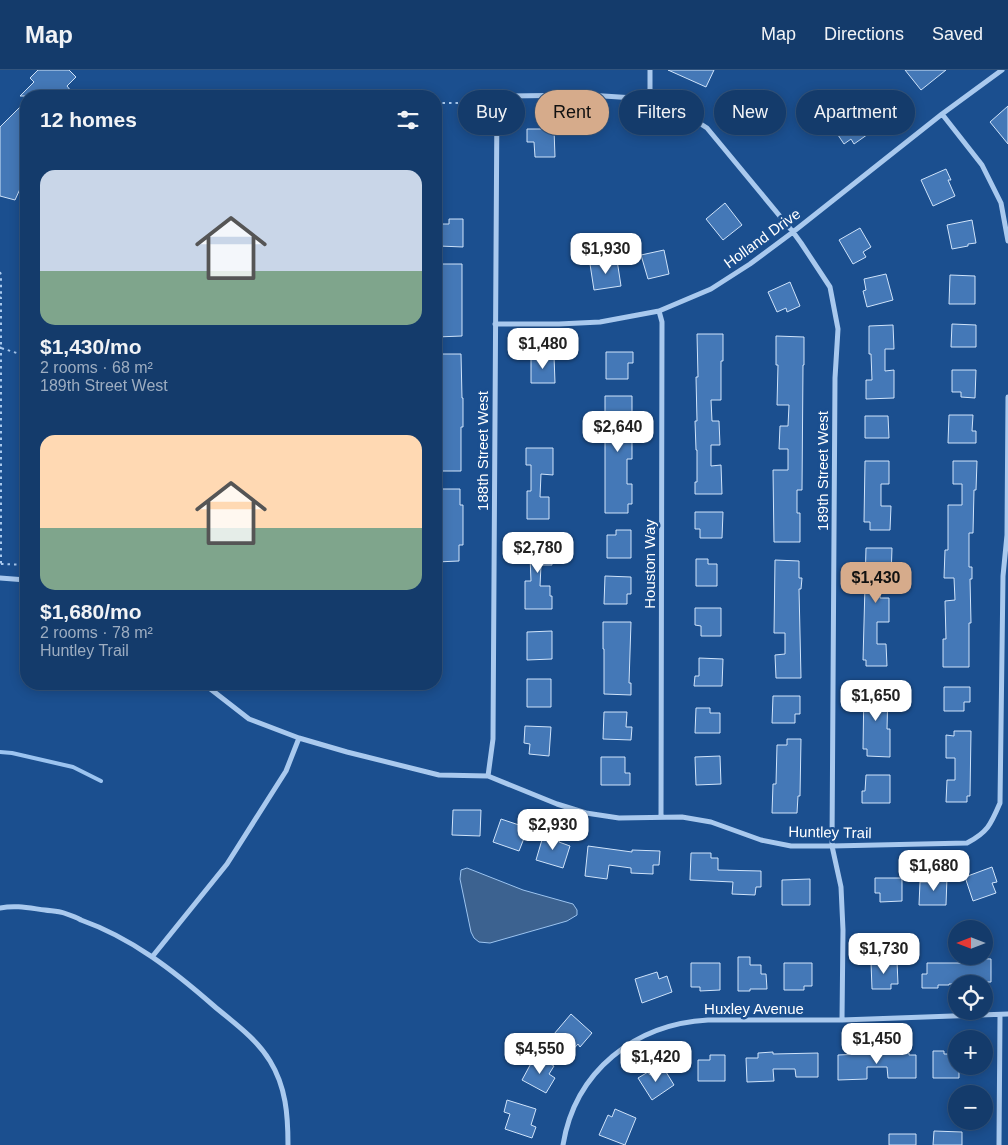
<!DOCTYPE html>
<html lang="en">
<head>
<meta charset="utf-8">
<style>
  body { margin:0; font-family:Arial,sans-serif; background:#1d4271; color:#f1f3f6; height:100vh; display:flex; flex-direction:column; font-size:19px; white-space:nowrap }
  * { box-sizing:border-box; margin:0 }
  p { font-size:16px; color:#9dadc1 }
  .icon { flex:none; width:28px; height:28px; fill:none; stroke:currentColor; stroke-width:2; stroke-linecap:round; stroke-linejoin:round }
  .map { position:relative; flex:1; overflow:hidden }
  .panel { position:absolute; left:20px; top:20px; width:422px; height:600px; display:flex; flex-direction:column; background:#143b6b; border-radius:20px; box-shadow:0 2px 12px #0003,0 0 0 1px #33557e }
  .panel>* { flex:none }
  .banner { position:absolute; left:458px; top:20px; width:475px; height:45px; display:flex; gap:10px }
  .needle { width:32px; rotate:270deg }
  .controls { position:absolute; left:948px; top:850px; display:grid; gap:10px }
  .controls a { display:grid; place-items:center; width:45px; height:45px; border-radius:50%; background:#143b6b; box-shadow:0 2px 12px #0003,0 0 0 1px #33557e; font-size:25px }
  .price { position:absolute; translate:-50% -42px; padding:0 11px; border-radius:10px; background:#fff; color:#222; font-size:16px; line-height:32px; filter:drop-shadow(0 1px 2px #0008) }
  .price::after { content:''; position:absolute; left:50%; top:30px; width:15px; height:11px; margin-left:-8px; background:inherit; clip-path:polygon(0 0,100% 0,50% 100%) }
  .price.active { background:#d6ab8b; color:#111 }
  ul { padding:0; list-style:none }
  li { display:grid; align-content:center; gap:10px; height:265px; padding:0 20px }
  li span { display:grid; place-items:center; height:155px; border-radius:15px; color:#555 }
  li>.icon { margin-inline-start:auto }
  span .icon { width:90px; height:90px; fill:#fffc; stroke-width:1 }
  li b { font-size:21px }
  h2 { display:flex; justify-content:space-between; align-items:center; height:60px; padding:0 20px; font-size:21px }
  .pill { padding:0 18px; border-radius:22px; background:#143b6b; box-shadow:0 2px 12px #0003,0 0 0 1px #33557e; font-size:18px; line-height:45px }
  .pill.active { background:#d6ab8b; color:#111 }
  header { display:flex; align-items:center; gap:30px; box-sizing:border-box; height:70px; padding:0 25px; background:#143b6b; border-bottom:1px solid #33557e }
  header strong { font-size:24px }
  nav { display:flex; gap:28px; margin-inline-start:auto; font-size:18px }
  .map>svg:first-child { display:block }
</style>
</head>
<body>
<header>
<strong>Map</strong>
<nav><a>Map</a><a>Directions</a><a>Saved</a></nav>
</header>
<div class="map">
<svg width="1008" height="1075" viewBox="0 0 1008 1075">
  <rect width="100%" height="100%" fill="#1b4f8f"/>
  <path fill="#3c6290" stroke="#9cc4f0" d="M467,798l56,22 50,14 4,6v5l-10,6 -77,22 -11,-1 -5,-4 -3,-6 -11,-53 1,-9z"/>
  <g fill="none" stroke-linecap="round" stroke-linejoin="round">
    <path stroke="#9cc4f0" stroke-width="4" d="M0,682l12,1 61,14 28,14"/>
  </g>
  <path fill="#4478b7" stroke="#cfe3fa" d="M38,0h31l7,7 -9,9 4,5 -5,5h-46l14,-14 -4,-4z
    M668,0h46l-8,17z
    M905,0h41l-25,20z
    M26,31v80l-6,8 -5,11 -15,-4v-69z
    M1008,36v38l-18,-22z
    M855,40l16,22 -17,12 -3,-5 -7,5 -12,-18z
    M527,59h27l1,28h-20l-1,-15h-7z
    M946,99l5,11h-3l7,16 -22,10 -12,-26z
    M725,133l17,22 -19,15 -17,-21z
    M449,149h14v28l-24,-1 1,-22h9z
    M972,150l4,23 -8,1v2l-16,3 -5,-24z
    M860,158l11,19 -8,5 3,5 -13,7 -14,-24z
    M664,180l5,24 -21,5 -7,-24z
    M617,190l4,26 -27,4 -4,-26z
    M436,194h26v72l-26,1z
    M886,204l7,26 -26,7 -4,-16 3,-1 -2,-11z
    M950,205l25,1v28h-26z
    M790,212l10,24 -13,6 -1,-4 -9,4 -9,-20z
    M952,254l24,1v22h-25z
    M893,255l1,24h-9v22l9,-1v28l-28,1v-19h6l-1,-26h-2v-28z
    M697,264h26v27h-2v39h-10l1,21h7l1,24h-9v21l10,-1 1,29h-27v-12h2v-32h-1l-1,-29h2l-1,-44h2z
    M776,266l28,1v28h-1l-1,125h-5v23h3v29h-26l-1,-72h15v-21h-9l1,-23h8l1,-21h-12l1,-40h-2z
    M606,282h27v11h-5v16h-22z
    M436,284h25l1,44h1v29h-2v44h-25l2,-88h-2z
    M531,286h23l1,27h-24z
    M952,300h24l-1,28 -14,-1v-5h-9z
    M605,326h27v63h-5v25h5v20h-4v9h-23z
    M949,345h24l-1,16h4v12h-28z
    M865,346h23l1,22h-24z
    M526,378h27v27l-12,-1 -1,23h9v22h-22v-28h4v-26h-5z
    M865,391h24v23h-8v22h10l-1,24h-20v-8h-6z
    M953,391h24l-1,29h-2l-1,43h-4v34h3v12h-2l1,44h-2v44h-26v-28h3l-1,-38 10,-1 -1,-22h-10l1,-28h3v-45h14v-21h-9z
    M436,419h24v16h3v40h-4v16l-23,1z
    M695,442h28l-1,26h-22v-9h-5z
    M616,460h15v28h-24v-23h9z
    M551,467l1,28h-11l-1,21h10v10h2v13h-27v-28h6l-1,-25h-1v-8h-3v-10z
    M866,478h26l-1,29h-10l-1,21h9v24h-12v22h9l1,22h-21v-6h-3z
    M696,489h12v5h9v22h-21z
    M775,490l24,1v17h3l-1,11h-2l2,89h-25l-1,-23 10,-1v-21h-11z
    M605,506l26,1v17h-4v10h-23z
    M695,538h26v28h-20v-10l-6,-1z
    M603,552h28l-2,61h2v12l-27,-1v-45h-1z
    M552,561v28l-25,1v-28z
    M699,588l24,1 -1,27h-28l1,-10h4z
    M527,609h24v28h-24z
    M864,614h15v5l9,1 -1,39h3v28l-23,-1v-7h-4z
    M944,617h26v15h-6v9h-20z
    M773,626h27v18h-5v9h-23z
    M696,638h14v5h10v20h-25z
    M604,642h23l-1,15h6l-1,13 -28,-1z
    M525,656l26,1 -2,29 -20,-2 1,-10 -6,-1z
    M954,661h17l-1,65h-3v6h-21l1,-22h8v-22h-9v-23l8,1z
    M787,669h14l-1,57h-2l-1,17h-25l1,-29h3l1,-39h10z
    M720,686l1,28 -25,1 -1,-28z
    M601,687h24v16h5v12h-29z
    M866,705h24v28h-28v-12h3z
    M453,740h28l-1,26 -28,-1z
    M501,749l27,9 -9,23 -26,-9z
    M544,763l16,5 -1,4 11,4 -7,22 -27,-8z
    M588,776l44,6v-2l28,1 -1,14h-6v9l-22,-1v-5l-22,-3 -2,14 -22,-3z
    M691,783h20v5h7v12l43,1v16h-5l-1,8 -23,-1 1,-12 -43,-2z
    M992,797l5,15 -5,1 4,10 -23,8 -8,-24z
    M929,807h18l-1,28h-27l1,-23h9z
    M875,808h27v23l-22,1v-9h-5z
    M810,809v26h-28v-25z
    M738,887h12v8h11v9h5l1,15h-17v2h-12z
    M964,888l27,1v23h-7v2h-35v1h-11v3h-16v-14h5v-11h36z
    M897,891l1,23h-7v5h-19l-1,-27z
    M691,893h29v27l-20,1v-4h-9z
    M784,893h28v23h-8v4h-20z
    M657,902l2,7 8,-3 5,16 -30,11 -7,-24z
    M571,944l21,19 -12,14 -2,-3 -11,12 -12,-10 6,-6 -7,-6z
    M933,981h11v3h12v12h3v12h-26z
    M773,982v2l45,-1v24h-22l-1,-8h-22l1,12 -27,1 -1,-24h12v-5z
    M882,983h27v2h7v23h-28l-1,-11h-20v12l-29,1v-25z
    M710,985h15v26h-27v-21h12z
    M535,986l19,10 -5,8 6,4 -9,15 -24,-13z
    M663,997l11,18 -22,15 -14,-22 10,-6 2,3z
    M507,1030l29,9 -5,16 5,2 -4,11 -27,-9 5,-15 -6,-2z
    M615,1039l21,9 -11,27 -26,-10 9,-20 4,2z
    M934,1061l28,1v13h-29z
    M889,1064h27v11h-27z"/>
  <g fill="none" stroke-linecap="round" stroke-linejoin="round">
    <path stroke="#a9c9ee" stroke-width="2" stroke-dasharray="2.5 4" stroke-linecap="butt" d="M436,33h53
      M0,202l1,3v23
      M0,227l1,1v50l25,8
      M0,277l1,1v216h-1
      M1,494l25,1"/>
    <path stroke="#a9c9ee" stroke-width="5" d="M650,0v29
      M942,44l40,51 19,38 7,38
      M659,241l3,11 -1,495
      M495,254h64l41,-2 59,-11 52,-22 39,-25 43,-32 149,-118 60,-44
      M0,508l26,2
      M204,614l45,35 50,19 48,14 92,23 49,1 69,28 29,9 33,5 63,-1 29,5 50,18 30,6h41l135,-3c21,-11 24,-19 33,-40l3,-227 4,-41 1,-138
      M488,706l5,-37 4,-643 91,-1 62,4 26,9 31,20 86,104 8,11 29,44 8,42 -3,49 -3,468 9,41 2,43 -1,90
      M0,838c16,-3 29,0 45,2 6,1 13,1 19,3 6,2 12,4 17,7 51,18 93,51 133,86 20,17 42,32 56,55 16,26 18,54 18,84
      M152,887l75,-93 59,-93 13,-33
      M563,1075c12,-74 72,-121 145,-125h134l166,-6
      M999,1075l1,-130"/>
  </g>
  <g text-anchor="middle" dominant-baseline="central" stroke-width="5" stroke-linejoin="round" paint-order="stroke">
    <g font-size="15" fill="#fff" stroke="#1b4f8f">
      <text transform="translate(762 168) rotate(-36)">Holland Drive</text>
      <text transform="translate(482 381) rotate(-90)">188th Street West</text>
      <text transform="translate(822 401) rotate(-90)">189th Street West</text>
      <text transform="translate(649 494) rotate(-90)">Houston Way</text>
      <text transform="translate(830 762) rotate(1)">Huntley Trail</text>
      <text x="754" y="938">Huxley Avenue</text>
    </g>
  </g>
</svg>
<div class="controls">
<a><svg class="needle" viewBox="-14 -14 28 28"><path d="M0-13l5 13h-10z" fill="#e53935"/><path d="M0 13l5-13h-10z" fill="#9dadc1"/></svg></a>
<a><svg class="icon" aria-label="locate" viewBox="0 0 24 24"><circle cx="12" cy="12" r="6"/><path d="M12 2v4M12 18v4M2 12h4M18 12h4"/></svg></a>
<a>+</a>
<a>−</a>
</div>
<b class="price" style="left:606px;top:205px">$1,930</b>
<b class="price" style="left:543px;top:300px">$1,480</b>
<b class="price" style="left:618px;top:383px">$2,640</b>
<b class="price" style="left:538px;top:504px">$2,780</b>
<b class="price active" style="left:876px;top:534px">$1,430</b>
<b class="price" style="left:876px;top:652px">$1,650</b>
<b class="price" style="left:553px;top:781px">$2,930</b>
<b class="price" style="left:934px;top:822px">$1,680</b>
<b class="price" style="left:884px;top:905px">$1,730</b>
<b class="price" style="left:877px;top:995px">$1,450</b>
<b class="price" style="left:540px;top:1005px">$4,550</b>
<b class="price" style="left:656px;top:1013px">$1,420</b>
<div class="banner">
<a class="pill">Buy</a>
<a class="pill active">Rent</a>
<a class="pill">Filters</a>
<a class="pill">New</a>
<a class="pill">Apartment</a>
</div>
<section class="panel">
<h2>12 homes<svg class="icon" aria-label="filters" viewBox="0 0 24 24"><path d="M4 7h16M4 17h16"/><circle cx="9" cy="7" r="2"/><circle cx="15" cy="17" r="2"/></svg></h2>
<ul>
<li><span style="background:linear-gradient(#c9d6e8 65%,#7fa58c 0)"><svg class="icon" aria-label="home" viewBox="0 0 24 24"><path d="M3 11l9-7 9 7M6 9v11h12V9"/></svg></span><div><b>$1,430/mo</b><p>2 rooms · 68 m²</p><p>189th Street West</p></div></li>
<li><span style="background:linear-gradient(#ffd9b3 60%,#7fa58c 0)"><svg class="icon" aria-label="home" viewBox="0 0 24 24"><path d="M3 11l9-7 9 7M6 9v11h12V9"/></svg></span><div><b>$1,680/mo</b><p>2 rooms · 78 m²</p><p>Huntley Trail</p></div></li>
</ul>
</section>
</div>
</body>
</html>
